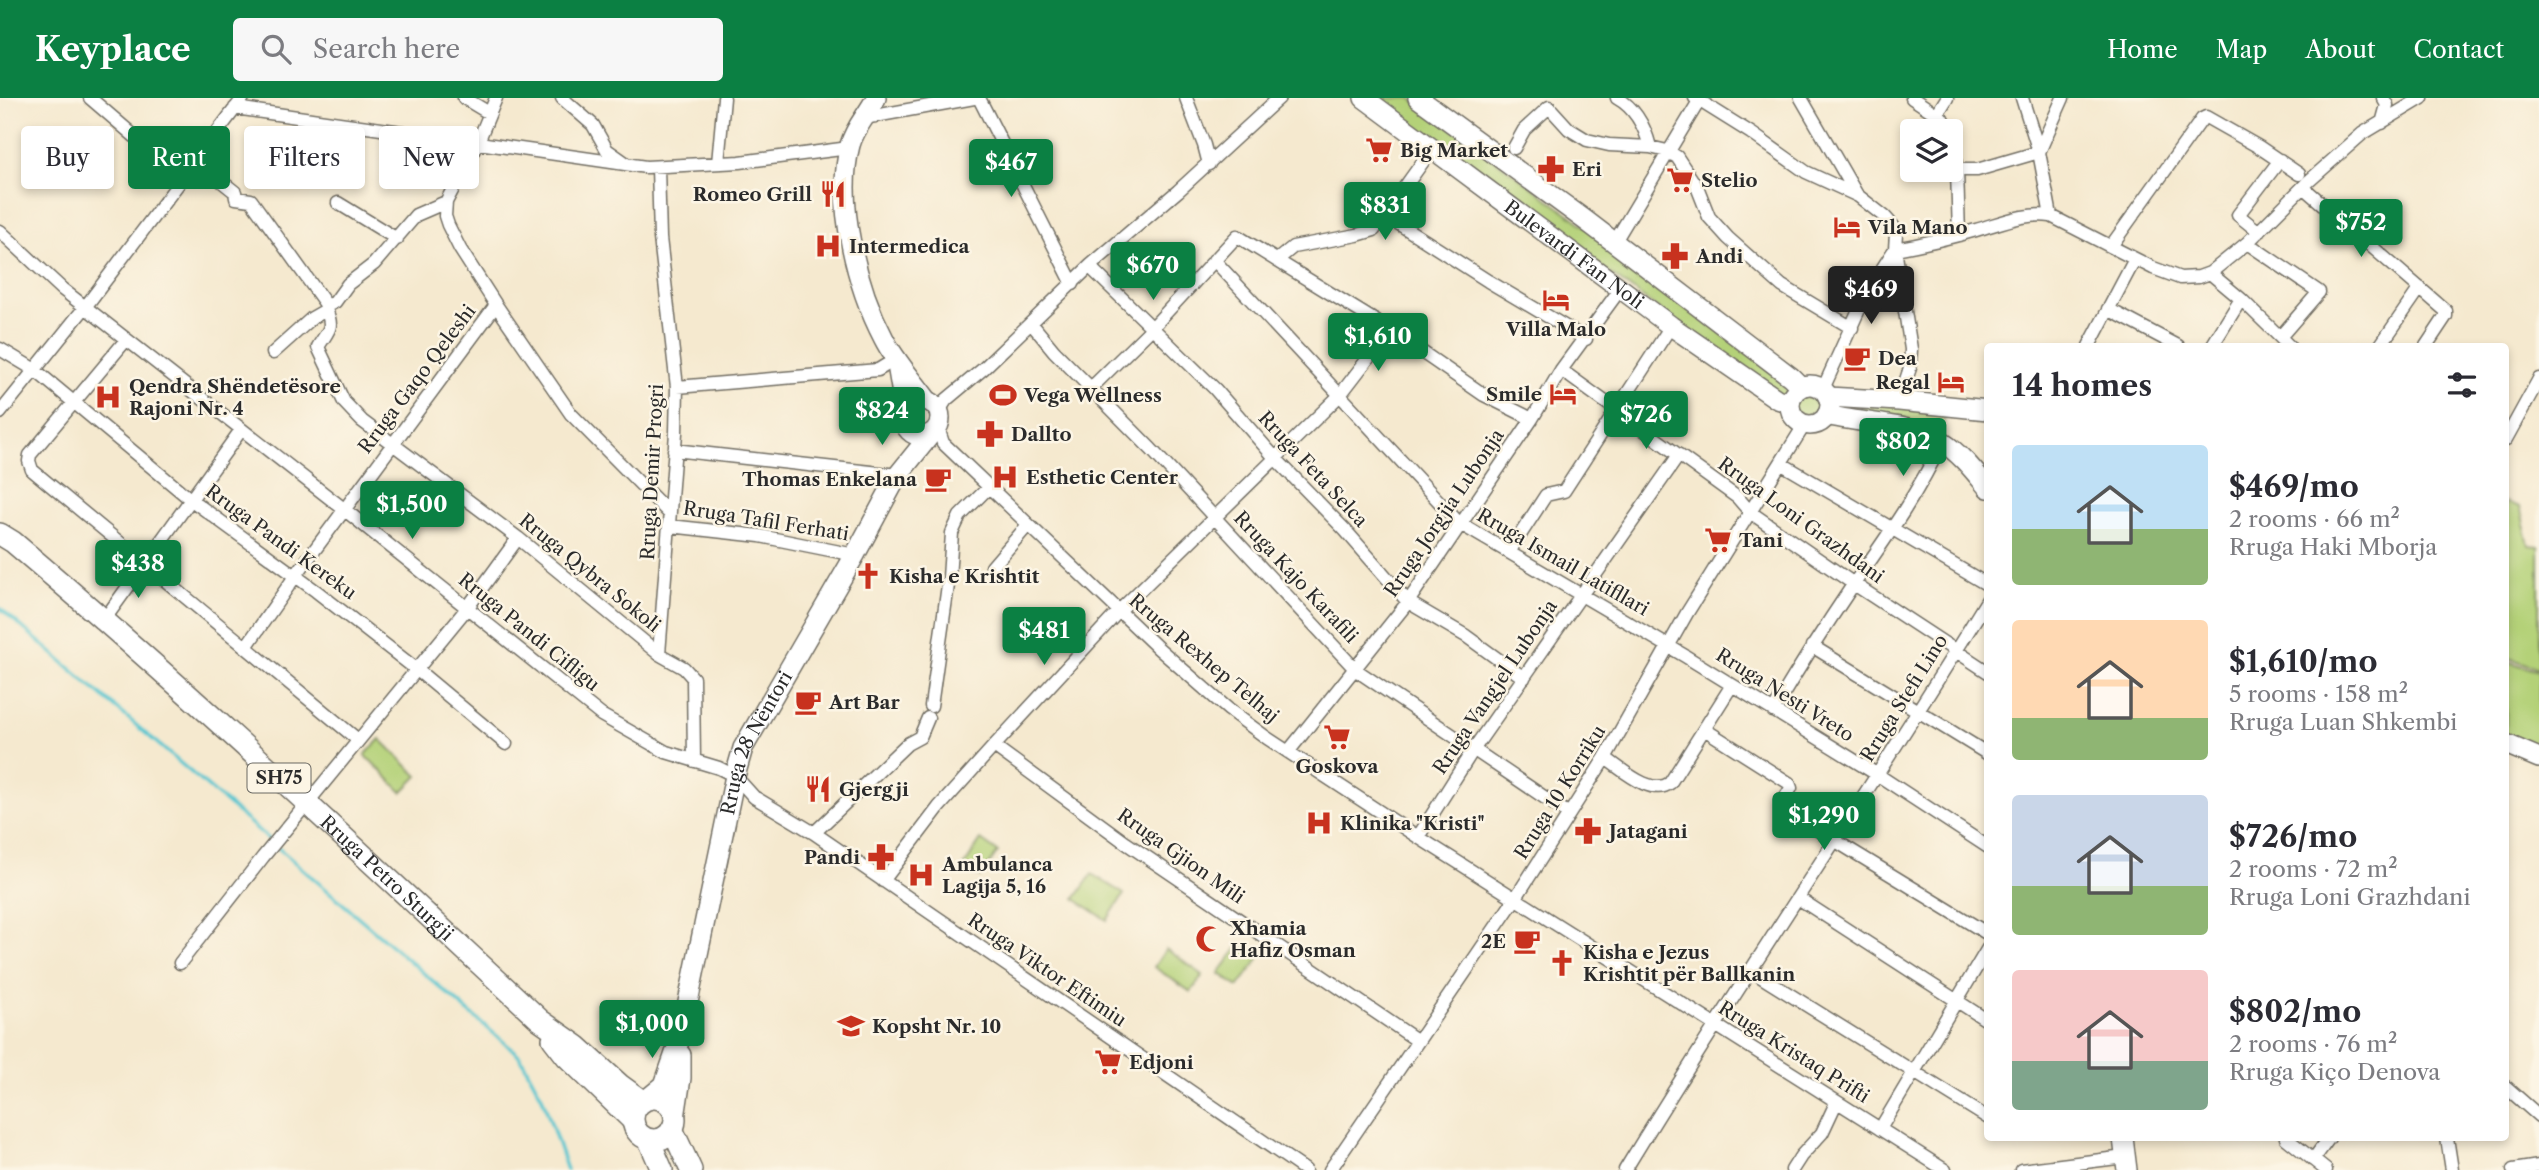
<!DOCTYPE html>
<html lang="en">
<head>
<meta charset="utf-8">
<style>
  body { margin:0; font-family:"Libre Caslon Text",serif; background:#f7f7f7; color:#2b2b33; height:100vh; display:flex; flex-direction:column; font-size:26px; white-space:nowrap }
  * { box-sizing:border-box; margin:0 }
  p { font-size:23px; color:#7c7c81 }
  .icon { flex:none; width:38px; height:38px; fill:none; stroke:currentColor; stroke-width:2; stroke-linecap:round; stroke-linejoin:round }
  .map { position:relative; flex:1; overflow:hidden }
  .panel { position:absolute; left:1984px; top:245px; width:525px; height:798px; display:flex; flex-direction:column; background:#fff; border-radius:7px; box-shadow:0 4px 10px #0003 }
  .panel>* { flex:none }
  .guide { position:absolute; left:21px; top:28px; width:665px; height:63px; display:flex; gap:14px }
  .buttons { position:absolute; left:1900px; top:21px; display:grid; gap:14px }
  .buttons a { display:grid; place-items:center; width:63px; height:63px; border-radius:7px; background:#fff; box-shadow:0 4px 10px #0003; font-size:35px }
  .price { position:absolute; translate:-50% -60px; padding:0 16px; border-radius:7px; background:#0b8043; color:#fff; font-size:23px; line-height:46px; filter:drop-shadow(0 2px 4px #0008) }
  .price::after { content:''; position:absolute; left:50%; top:42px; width:21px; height:16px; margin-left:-10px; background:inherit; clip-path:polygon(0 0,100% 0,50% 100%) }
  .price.on { background:#222; color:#fff }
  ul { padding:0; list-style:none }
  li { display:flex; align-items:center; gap:21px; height:175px; padding:0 28px }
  li span { display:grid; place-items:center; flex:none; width:196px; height:140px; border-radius:7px; color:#555 }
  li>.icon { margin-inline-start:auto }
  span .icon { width:84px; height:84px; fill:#fffc; stroke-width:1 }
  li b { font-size:30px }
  h2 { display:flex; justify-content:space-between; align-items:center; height:84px; padding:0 28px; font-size:30px }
  .pill { padding:0 24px; border-radius:7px; background:#fff; box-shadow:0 4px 10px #0003; font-size:24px; line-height:63px }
  .pill.on { background:#0b8043; color:#fff }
  header { display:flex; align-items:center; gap:42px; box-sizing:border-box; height:98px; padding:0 35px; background:#0b8043; color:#fff }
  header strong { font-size:33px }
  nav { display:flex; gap:38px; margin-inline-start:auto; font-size:24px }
  .search { width:490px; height:63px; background:#f7f7f7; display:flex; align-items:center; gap:18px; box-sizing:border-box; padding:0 24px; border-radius:7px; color:#7c7c81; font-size:26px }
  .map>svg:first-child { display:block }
</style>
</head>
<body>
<header>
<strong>Keyplace</strong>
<div class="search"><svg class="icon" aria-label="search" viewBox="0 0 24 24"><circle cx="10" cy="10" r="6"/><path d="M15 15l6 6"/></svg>Search here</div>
<nav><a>Home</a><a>Map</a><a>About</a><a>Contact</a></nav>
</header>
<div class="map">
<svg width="2539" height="1072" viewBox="0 0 2539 1072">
  <rect width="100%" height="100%" fill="#fcf5e5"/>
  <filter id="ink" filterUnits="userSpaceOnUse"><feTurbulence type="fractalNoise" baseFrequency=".0143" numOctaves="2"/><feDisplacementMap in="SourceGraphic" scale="14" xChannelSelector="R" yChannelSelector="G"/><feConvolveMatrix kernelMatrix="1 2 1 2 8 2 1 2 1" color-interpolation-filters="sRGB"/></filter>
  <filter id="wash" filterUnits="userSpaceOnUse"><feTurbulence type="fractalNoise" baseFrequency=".00686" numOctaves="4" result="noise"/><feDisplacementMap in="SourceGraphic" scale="28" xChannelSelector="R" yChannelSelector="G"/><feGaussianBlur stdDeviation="1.57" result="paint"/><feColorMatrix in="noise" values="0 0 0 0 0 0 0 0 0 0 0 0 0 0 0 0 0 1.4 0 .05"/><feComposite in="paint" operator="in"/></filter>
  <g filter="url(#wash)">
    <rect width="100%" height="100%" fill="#f5e9cf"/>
    <path fill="#b4d178" stroke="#707e52" stroke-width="2" d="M1371,0h40l394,290 14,4 128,16 -7,31 -119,-24 -5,5 -12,-1 -30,-25z
      M2506,404l14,5 9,38 10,1v122l-33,-11z
      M2506,563l33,10v87l-33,-14z
      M380,641l38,37 -16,16 -37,-37z
      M981,742l17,12 -18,25 -16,-11z
      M1092,776l32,20 -17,26 -32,-21z
      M1240,847l19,14 -21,28 -19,-14z
      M1166,851l37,26 -12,17 -37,-25z"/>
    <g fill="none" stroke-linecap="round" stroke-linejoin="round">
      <path stroke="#59c6d0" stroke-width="3.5" d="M0,510l272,234
        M277,749l243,209 22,41 25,73"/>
    </g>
  </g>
  <g filter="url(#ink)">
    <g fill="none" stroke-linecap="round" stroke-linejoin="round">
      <defs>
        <path id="street" d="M90,0l92,79
          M464,0l25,15
          M496,0l-18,44 -32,60 -1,14 3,9 12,24 36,56 75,109 98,99
          M562,0l31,27 14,25 17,12
          M979,0l94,186
          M1186,0l18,47 5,19
          M1617,0c18,10 28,29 33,49
          M1695,0l56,35 55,39 50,23
          M1801,0l56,97 28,22 8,9 3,7 -1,16 16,100 -1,19 -7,21
          M1912,0l30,20 6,13
          M2022,0l17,54 12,64
          M235,10l411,59 94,-5 109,-14
          M1937,16l10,-16
          M864,20l110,-20
          M2382,25l5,-18 -4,-7
          M1951,41l6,31 2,65
          M1514,50l10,-18 25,-23 20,22 18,11 22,5 41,2 17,4 10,6 21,32 11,28 19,21 54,48 70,42
          M195,62l40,32 1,6 15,2 76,106
          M718,65l6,-65
          M658,69l2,71 17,149 -1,46 -17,221 25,14 9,10 1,83
          M1957,72h20l62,-18 24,-54
          M2304,90l142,123v5l-20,30
          M446,104l-30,13 -42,49 -26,20 -13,18 -8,4 -1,4c9,19 1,21 -8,37l26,55 18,19 156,117 141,116
          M338,105l59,36
          M1385,117l103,66 98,58
          M0,133l62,58 283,221 256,205 65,37 53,16 16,8 19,21 60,36 491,337
          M2259,134l-21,-17 42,-55
          M1614,145l85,-142
          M2247,145l72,49 -39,45
          M2111,148l91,-127 4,-2 53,30 40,27
          M1214,162l245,263 226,133 193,119 110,72
          M1277,162l16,-13 64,-12 17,-5 58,-81
          M1091,167l3,6 121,118 61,70 69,71 63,72 58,34 58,42
          M2210,175l31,26 48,47
          M2108,211l70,37
          M1031,225l23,28 97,98 205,221 213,144
          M126,242l-96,115 -1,6 3,9 326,270
          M2089,248l46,-87
          M2212,248l29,-47
          M2380,248l40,-58
          M0,251l35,21 155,129 126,92 100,78 90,75
          M273,255l39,-35 14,-8
          M1561,272l177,128 12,14 104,72 134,88
          M677,289l201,-17 18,-11
          M1090,291l61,-60 86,-93 153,94 94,65 48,24
          M1823,291l43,-95 29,-45c28,-5 54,-11 81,-19 25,-7 49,-18 75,-14l102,52 27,10 19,-1 11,-4 37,-30 62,-62 53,-47 60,-36
          M939,313l7,-11 37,-31 108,-104 87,-74 101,-93
          M0,315l86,-107 157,-208
          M938,330l5,15 215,205 71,62 38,28 151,99 527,333
          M2506,341l33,-60
          M674,352l224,25
          M1782,366l206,121
          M670,428l90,10 95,19
          M1509,454l37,-57 18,-4 107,-165
          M992,469l36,-42
          M104,522l137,-190
          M1812,548l176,108
          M246,549l50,-72 200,-270
          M931,608l18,-128 3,-45 8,-17 28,-28
          M1773,613c25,-42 51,-83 78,-123 33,-47 67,-94 91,-146
          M1704,631l85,54 2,5 -9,15 3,7 203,124
          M994,648l132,97 292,198
          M1288,654l120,-150 124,-183 29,-49 60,-82
          M1605,660c17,11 46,39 65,25l62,-98
          M814,735l93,-89 13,-7 8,-19
          M1418,739l55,-87 206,-295
          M883,783l56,-74 55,-61 125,-135 221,-216 50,-65
          M1798,800l190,123
          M180,865l83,-106 205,-250 50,-69
          M1750,872l238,148
          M2506,989l33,29
          M1880,1031l108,-181
          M2286,1040l40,32
          M2447,1040l5,32
          M2313,1062l16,-22
          M1330,1072l185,-271 90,-141 82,-145 118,-189
          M1625,1072c117,-193 245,-378 363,-571
          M1792,1072l9,-14 21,-23 14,-30
          M2021,1072l104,-13
          M2513,1072l26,-4"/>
        <g id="secondary">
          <path d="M876,0c-8,16 -21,29 -26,47 -15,58 7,143 34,194 11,22 29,41 44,62"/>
          <path id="s1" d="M1364,0l307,228 106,73 13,4"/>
          <path d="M1418,0l167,122 206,157 10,10"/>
          <path d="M896,261l9,53"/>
          <circle cx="1810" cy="307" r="20"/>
          <path d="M1828,299l71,4 89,9"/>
          <circle cx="922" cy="320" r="18"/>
          <path d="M1827,317c35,9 85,8 115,27 19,12 32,29 46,46"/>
          <path d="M2506,646l33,14"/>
          <path id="s2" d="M647,1001l17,-14 17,-49 54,-260 8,-28 112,-193 43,-80 33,-41"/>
          <path d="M674,1026l7,-46v-23"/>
          <path d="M2123,1040l4,32"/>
        </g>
        <g id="primary">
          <path id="s3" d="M0,436l13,8c181,153 353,316 527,478l37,26 43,39 22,16"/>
          <path d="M553,941l14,18 65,63"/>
          <circle cx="654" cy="1021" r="21"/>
          <path d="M672,1031l19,41"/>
          <path d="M649,1042l13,30"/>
        </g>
      </defs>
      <use href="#street" stroke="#726e64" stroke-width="15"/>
      <use href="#secondary" stroke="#726e64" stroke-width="22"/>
      <use href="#primary" stroke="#726e64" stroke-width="24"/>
      <use href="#street" stroke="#fff" stroke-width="12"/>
      <use href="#secondary" stroke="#fff" stroke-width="19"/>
      <use href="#primary" stroke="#fff" stroke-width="21"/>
    </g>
  </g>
  <defs>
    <symbol id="supermarket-bare" viewBox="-9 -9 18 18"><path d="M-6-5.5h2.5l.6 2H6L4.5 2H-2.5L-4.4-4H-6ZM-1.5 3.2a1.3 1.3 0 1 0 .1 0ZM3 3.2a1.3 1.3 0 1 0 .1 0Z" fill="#c8321e" stroke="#fcf5e5" stroke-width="2.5" paint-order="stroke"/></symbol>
    <symbol id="pharmacy-bare" viewBox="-9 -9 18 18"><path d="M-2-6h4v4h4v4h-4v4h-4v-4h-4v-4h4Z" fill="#c8321e" stroke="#fcf5e5" stroke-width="2.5" paint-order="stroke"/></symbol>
    <symbol id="restaurant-bare" viewBox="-9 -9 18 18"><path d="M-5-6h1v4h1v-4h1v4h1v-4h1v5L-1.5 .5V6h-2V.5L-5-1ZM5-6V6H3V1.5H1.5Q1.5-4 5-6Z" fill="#c8321e" stroke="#fcf5e5" stroke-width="2.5" paint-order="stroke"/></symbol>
    <symbol id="hotel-bare" viewBox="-9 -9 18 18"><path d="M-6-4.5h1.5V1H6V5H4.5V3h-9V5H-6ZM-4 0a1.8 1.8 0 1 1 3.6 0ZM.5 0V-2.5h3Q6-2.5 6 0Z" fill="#c8321e" stroke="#fcf5e5" stroke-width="2.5" paint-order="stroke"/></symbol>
    <symbol id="hospital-bare" viewBox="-9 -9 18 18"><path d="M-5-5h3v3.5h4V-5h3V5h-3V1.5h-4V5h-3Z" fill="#c8321e" stroke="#fcf5e5" stroke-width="2.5" paint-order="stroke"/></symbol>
    <symbol id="cafe-bare" viewBox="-9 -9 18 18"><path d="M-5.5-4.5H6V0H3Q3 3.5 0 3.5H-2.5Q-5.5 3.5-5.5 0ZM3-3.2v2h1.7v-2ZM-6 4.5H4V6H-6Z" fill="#c8321e" stroke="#fcf5e5" stroke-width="2.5" paint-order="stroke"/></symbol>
    <symbol id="stadium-bare" viewBox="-9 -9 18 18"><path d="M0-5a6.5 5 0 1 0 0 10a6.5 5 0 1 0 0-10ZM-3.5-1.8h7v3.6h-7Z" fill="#c8321e" stroke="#fcf5e5" stroke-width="2.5" paint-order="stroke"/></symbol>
    <symbol id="church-bare" viewBox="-9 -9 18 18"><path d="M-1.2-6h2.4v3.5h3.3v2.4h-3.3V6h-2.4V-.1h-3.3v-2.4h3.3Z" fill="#c8321e" stroke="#fcf5e5" stroke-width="2.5" paint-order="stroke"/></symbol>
    <symbol id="mosque-bare" viewBox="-9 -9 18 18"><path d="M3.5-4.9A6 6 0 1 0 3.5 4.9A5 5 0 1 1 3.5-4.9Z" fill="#c8321e" stroke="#fcf5e5" stroke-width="2.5" paint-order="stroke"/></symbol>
    <symbol id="school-bare" viewBox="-9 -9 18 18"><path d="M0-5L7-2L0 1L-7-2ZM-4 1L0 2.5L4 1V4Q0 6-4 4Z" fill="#c8321e" stroke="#fcf5e5" stroke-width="2.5" paint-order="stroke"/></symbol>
  </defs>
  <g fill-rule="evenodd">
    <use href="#supermarket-bare" x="1360" y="33" width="38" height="38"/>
    <use href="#pharmacy-bare" x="1532" y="52" width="38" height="38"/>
    <use href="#supermarket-bare" x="1661" y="63" width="38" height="38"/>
    <use href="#restaurant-bare" x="814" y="77" width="38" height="38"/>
    <use href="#hotel-bare" x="1828" y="110" width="38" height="38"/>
    <use href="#hospital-bare" x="809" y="129" width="38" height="38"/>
    <use href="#pharmacy-bare" x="1656" y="139" width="38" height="38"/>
    <use href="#hotel-bare" x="1537" y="183" width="38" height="38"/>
    <use href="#cafe-bare" x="1838" y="241" width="38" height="38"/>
    <use href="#hotel-bare" x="1932" y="265" width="38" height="38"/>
    <use href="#hotel-bare" x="1544" y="277" width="38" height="38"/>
    <use href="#stadium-bare" x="984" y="278" width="38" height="38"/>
    <use href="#hospital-bare" x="89" y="280" width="38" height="38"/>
    <use href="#pharmacy-bare" x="971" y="317" width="38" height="38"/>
    <use href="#hospital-bare" x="986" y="360" width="38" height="38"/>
    <use href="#cafe-bare" x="919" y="362" width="38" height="38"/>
    <use href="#supermarket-bare" x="1699" y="423" width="38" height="38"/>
    <use href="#church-bare" x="849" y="459" width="38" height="38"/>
    <use href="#cafe-bare" x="789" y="585" width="38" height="38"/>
    <use href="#supermarket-bare" x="1318" y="620" width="38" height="38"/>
    <use href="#restaurant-bare" x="799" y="672" width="38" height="38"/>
    <use href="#hospital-bare" x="1300" y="706" width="38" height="38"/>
    <use href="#pharmacy-bare" x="1569" y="714" width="38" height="38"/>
    <use href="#pharmacy-bare" x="862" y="740" width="38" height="38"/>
    <use href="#hospital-bare" x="902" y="758" width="38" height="38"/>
    <use href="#mosque-bare" x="1190" y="822" width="38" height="38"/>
    <use href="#cafe-bare" x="1508" y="824" width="38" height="38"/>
    <use href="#church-bare" x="1543" y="846" width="38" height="38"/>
    <use href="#school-bare" x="832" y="909" width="38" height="38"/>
    <use href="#supermarket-bare" x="1089" y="945" width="38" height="38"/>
  </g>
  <g text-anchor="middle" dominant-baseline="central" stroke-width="5" stroke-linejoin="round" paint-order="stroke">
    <rect fill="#fcf5e5" stroke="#6a6863" stroke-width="2" x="247.5" y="665.5" width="63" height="29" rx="5"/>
    <g font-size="18" font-weight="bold" fill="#2b2b2b">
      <text x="279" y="680">SH75</text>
    </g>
    <g font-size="19" font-weight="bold" fill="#2b2b2b" stroke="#fcf5e5" text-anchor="start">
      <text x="1400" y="52">Big Market</text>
      <text x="1572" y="71">Eri</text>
      <text x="1701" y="82">Stelio</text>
      <text x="812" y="96" text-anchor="end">Romeo Grill</text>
      <text x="1868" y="129">Vila Mano</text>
      <text x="849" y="148">Intermedica</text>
      <text x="1696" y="158">Andi</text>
      <text x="1556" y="231" text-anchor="middle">Villa Malo</text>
      <text x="1878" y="260">Dea</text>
      <text x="1930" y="284" text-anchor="end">Regal</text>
      <text x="129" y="288">Qendra Shëndetësore<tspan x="129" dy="22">Rajoni Nr. 4</tspan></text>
      <text x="1542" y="296" text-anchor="end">Smile</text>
      <text x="1024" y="297">Vega Wellness</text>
      <text x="1011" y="336">Dallto</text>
      <text x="1026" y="379">Esthetic Center</text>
      <text x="917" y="381" text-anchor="end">Thomas Enkelana</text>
      <text x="1739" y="442">Tani</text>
      <text x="889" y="478">Kisha e Krishtit</text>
      <text x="829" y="604">Art Bar</text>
      <text x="1337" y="668" text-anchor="middle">Goskova</text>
      <text x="839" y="691">Gjergji</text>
      <text x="1340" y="725">Klinika "Kristi"</text>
      <text x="1609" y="733">Jatagani</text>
      <text x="860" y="759" text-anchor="end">Pandi</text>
      <text x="942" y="766">Ambulanca<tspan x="942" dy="22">Lagija 5, 16</tspan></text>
      <text x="1230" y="830">Xhamia<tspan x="1230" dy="22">Hafiz Osman</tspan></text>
      <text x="1506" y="843" text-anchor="end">2E</text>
      <text x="1583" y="854">Kisha e Jezus<tspan x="1583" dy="22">Krishtit për Ballkanin</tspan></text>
      <text x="872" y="928">Kopsht Nr. 10</text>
      <text x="1129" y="964">Edjoni</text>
    </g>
    <g font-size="19" fill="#2b2b2b" stroke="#fcf5e5">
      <text stroke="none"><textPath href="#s1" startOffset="262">Bulevardi Fan Noli</textPath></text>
      <text transform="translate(417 281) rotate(-53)">Rruga Gaqo Qeleshi</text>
      <text transform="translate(1313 371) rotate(47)">Rruga Feta Selca</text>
      <text transform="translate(652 374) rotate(-87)">Rruga Demir Progri</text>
      <text transform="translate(1444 415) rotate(-56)">Rruga Jorgjia Lubonja</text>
      <text transform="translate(1801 422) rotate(36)">Rruga Loni Grazhdani</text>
      <text transform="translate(766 423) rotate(9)">Rruga Tafil Ferhati</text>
      <text transform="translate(281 444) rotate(36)">Rruga Pandi Kereku</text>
      <text transform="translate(1563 464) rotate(30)">Rruga Ismail Latifllari</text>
      <text transform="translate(590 475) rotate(39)">Rruga Qybra Sokoli</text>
      <text transform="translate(1296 479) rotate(47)">Rruga Kajo Karafili</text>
      <text transform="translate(529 534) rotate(39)">Rruga Pandi Cifligu</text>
      <text transform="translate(1204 560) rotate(40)">Rruga Rexhep Telhaj</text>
      <text transform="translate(1495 589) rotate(-56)">Rruga Vangjel Lubonja</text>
      <text transform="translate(1785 597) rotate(32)">Rruga Nesti Vreto</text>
      <text transform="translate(1904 600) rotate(-58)">Rruga Stefi Lino</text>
      <text stroke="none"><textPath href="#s2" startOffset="378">Rruga 28 Nëntori</textPath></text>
      <text transform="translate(1560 694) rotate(-58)">Rruga 10 Korriku</text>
      <text transform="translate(1181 758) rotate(35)">Rruga Gjion Mili</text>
      <text stroke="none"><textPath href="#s3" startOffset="518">Rruga Petro Sturgji</textPath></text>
      <text transform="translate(1047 872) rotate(34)">Rruga Viktor Eftimiu</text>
      <text transform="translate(1794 954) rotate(32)">Rruga Kristaq Prifti</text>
    </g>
  </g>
</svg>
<div class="buttons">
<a><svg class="icon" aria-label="layers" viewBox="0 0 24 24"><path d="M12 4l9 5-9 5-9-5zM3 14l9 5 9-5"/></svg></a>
</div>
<b class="price" style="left:1011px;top:101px">$467</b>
<b class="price" style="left:1385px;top:144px">$831</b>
<b class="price" style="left:2361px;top:161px">$752</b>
<b class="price" style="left:1153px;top:204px">$670</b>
<b class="price on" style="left:1871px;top:228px">$469</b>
<b class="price" style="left:1378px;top:275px">$1,610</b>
<b class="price" style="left:882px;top:349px">$824</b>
<b class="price" style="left:1646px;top:353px">$726</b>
<b class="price" style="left:1903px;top:380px">$802</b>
<b class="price" style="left:412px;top:443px">$1,500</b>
<b class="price" style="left:138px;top:502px">$438</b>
<b class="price" style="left:1044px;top:569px">$481</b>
<b class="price" style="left:1824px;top:754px">$1,290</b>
<b class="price" style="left:652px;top:962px">$1,000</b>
<div class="guide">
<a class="pill">Buy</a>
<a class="pill on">Rent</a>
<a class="pill">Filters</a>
<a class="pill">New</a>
</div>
<section class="panel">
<h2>14 homes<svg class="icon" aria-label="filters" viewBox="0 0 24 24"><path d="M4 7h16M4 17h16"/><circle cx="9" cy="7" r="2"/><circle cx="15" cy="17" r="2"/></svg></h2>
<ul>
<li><span style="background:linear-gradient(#bfe0f5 60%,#8fb573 0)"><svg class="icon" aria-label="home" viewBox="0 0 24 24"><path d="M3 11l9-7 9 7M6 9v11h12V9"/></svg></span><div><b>$469/mo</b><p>2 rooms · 66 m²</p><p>Rruga Haki Mborja</p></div></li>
<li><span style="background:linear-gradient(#ffd9b3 70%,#8fb573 0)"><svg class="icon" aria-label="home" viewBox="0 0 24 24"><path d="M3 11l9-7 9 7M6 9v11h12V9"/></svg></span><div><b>$1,610/mo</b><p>5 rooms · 158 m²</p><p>Rruga Luan Shkembi</p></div></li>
<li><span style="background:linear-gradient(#c9d6e8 65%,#8fb573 0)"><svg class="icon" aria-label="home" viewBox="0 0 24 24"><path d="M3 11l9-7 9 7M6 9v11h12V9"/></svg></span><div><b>$726/mo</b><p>2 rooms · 72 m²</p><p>Rruga Loni Grazhdani</p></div></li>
<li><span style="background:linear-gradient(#f6c9c9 65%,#7fa58c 0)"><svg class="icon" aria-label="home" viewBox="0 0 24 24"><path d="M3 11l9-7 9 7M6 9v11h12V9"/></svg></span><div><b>$802/mo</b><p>2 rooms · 76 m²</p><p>Rruga Kiço Denova</p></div></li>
</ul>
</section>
</div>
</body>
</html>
